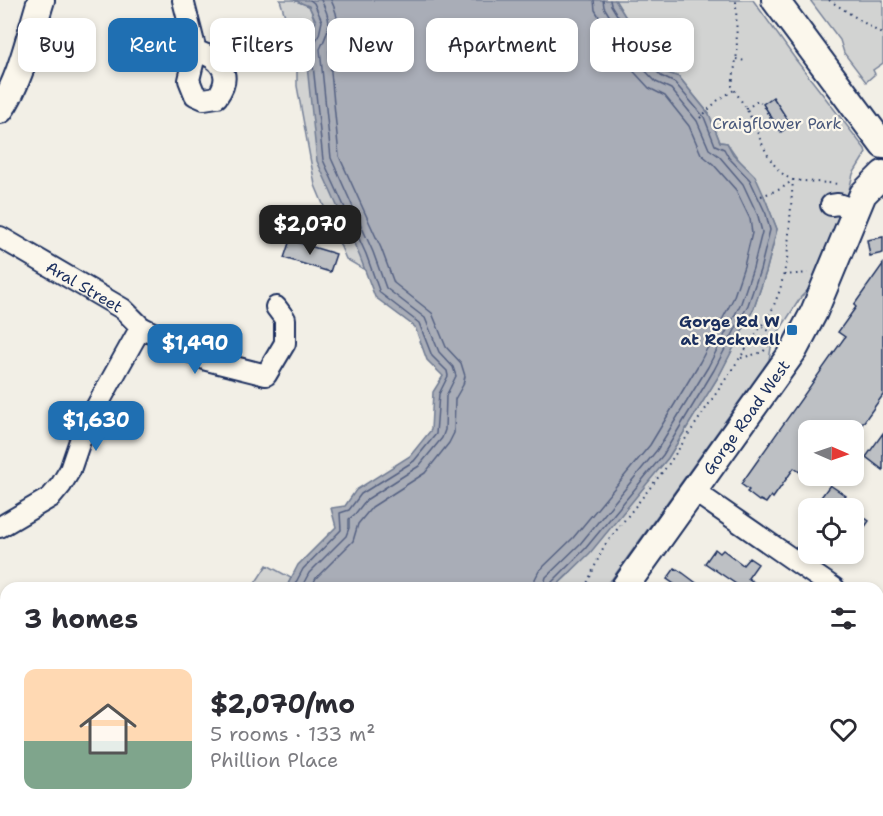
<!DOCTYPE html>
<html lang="en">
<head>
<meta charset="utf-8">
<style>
  body { margin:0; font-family:"Shantell Sans",sans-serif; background:#f7f7f7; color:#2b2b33; height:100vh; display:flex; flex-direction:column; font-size:22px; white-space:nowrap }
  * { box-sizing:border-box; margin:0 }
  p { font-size:20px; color:#7c7c81 }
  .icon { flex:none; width:33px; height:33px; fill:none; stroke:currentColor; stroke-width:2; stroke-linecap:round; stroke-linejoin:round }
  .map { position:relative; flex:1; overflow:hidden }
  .side { position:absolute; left:0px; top:582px; width:884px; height:234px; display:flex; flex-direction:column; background:#fff; border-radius:18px 18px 0 0; box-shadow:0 3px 9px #0003 }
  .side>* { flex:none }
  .top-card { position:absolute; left:18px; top:18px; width:848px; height:54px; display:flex; gap:12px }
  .needle { width:39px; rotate:92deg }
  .buttons { position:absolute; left:798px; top:420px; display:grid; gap:12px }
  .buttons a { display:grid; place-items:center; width:66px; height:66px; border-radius:12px; background:#fff; box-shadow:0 3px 9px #0003; font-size:30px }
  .price { position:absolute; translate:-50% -51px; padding:0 14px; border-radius:12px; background:#1f6fb2; color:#fff; font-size:20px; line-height:39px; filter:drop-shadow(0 2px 3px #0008) }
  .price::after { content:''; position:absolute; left:50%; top:36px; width:18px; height:14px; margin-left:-9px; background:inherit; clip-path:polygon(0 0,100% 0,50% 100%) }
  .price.selected { background:#222; color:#fff }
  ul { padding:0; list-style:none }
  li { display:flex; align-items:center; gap:18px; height:150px; padding:0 24px }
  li+li { border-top:2px solid #e1e1e2 }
  li span { display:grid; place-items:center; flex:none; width:168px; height:120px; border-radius:12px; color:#555 }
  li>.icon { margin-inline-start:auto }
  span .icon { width:72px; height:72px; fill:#fffc; stroke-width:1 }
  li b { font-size:26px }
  h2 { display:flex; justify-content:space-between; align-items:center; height:72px; padding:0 24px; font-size:26px }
  .tag { padding:0 21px; border-radius:12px; background:#fff; box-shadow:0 3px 9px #0003; font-size:21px; line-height:54px }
  .tag.selected { background:#1f6fb2; color:#fff }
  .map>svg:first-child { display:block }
</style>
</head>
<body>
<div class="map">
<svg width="883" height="816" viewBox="0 0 883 816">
  <rect width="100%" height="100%" fill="#f2efe6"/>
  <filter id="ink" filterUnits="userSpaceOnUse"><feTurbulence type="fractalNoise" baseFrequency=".0167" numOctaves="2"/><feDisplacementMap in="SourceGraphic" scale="12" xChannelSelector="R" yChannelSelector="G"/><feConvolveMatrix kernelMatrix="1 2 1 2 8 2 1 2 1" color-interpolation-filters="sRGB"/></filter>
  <g filter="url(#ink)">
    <path fill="#d2d3d2" stroke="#768198" stroke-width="1.5" d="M280,0h14l15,6c8,18 8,21 -2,38l58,226 -19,-11 -31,-74 -18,-99v-42l-12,-28z
      M615,0h138l43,60 69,89 1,4 -13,21 -8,32 -34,81 -10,10 -29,45 -3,18 -157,219 -11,9h-47l14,-13 100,-117 52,-84 34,-66 12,-36 11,-43 -13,-33 -37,-53 -7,-1 -11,-28 -30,-37 -14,-5 -34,-36 -3,-15z
      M810,0h73v63l-10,7 2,4 -9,8 -22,-29 -4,-13z
      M267,565l24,13 -5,10h-34z"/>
    <path fill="#a9adb7" stroke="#707b93" stroke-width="1.5" d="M294,0h321l13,21 3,15 34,36 14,5 30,37 11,28 7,1 6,11 22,22 9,20 13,33 -11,43 -12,36 -34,66 -52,84 -78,95 -36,35h-268l12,-23 38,-38 -5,-19 14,-2 11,-16 54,-34 21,-26 2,-38 10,-16 -16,-16 -12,-33 -40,-30 -15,-40 -43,-96 -10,-95v-22l6,-11 3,-12 -7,-15z
      M198,810h224l-3,6h-222z"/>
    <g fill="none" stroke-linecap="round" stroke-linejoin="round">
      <path stroke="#546182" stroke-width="1.5" d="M293,588l10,-19 38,-39 -1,-17 9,-3 12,-16 53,-33 22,-27 3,-40 9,-18 -1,-5 -15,-15 -13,-33 -39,-30 -14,-39 -43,-94 -10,-95v-19l6,-11 3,-14 -8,-18 -4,-3
        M301,588l8,-15 37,-37 3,-8v-9l6,-5 11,-14 53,-34 23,-28 3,-8 1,-34 10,-20 -3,-9 -14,-15 -14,-34 -39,-30 -13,-36 -42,-94 -11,-109c11,-22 12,-28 1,-49
        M311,588l5,-10 37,-37 5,-17 14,-17 53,-34 24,-30 5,-10 1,-34 8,-14 2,-9 -4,-13 -15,-16 -14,-34 -38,-30 -13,-35 -42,-92 -10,-105c10,-21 12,-30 2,-51
        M534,588l1,-9 4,-8 34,-33 77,-93 50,-83 33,-63 11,-33 8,-33 -2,-14 -14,-29 -23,-26 -12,-10 -12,-28 -24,-30 -16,-8 -36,-39 -7,-21 -11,-18 -1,-10
        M543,588l3,-11 34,-33 77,-94 51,-83 33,-64 12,-35 9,-36 -4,-16 -15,-32 -24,-28 -10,-7 -12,-28 -26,-32 -15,-7 -35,-37 -6,-20 -11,-18 -1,-7
        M550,588l2,-6 33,-33 78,-94 51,-85 34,-65 12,-35 10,-40 -4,-16 -16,-34 -21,-22 -5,-9 -9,-4 -11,-28 -29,-34 -14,-7 -35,-37 -4,-16 -11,-18 -1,-5"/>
    </g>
    <path fill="#bdc0c4" stroke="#1b2f5e" stroke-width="1.5" d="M773,97l18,28 -10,7 -18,-28z
      M883,237v16l-13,3 -3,-16z
      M290,240l46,14 -6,18 -46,-14z
      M883,264v131l-25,35h-50v48l-14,-10 -21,30 -2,-2 -5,7 -6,-3 -1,1 -12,-9 2,-2 -8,-6 104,-147 -7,-5 18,-25 -2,-2z
      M883,433v37l-17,-13z
      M830,485l16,11 -9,12h-24z
      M854,510l15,11 -15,21z
      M715,549l5,4 3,-3 20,15 6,-7 9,6 -10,14 14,10h-20l-37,-25z
      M675,568l8,5 20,15h-23l-13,-9z"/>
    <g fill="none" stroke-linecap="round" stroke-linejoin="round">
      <defs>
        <g id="minor">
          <path d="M183,0l13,51 -7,29 6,15 9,4 13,-2c17,-23 3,-39 -21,-46"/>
          <path d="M831,205l7,-1 18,6"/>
          <path id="s1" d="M0,237l123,72 18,18 66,33 59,15 19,-32v-24l-9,-12"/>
          <path d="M694,491l140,97"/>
          <path d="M0,527l51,-30 10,-12 9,-15 14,-41 57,-102"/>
          <path d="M878,619l5,4"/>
          <path d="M0,676l6,3"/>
          <path d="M718,810l9,6"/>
        </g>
        <g id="major">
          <path d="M775,0l108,145"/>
          <path d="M0,110c21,-29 30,-76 41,-110"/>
          <path id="s2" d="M624,588l170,-238 20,-38 49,-118 20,-20"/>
          <path d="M464,816l4,-6"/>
        </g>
      </defs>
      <use href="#minor" stroke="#1b2f5e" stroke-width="24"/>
      <use href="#major" stroke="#1b2f5e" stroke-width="30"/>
      <path stroke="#1b2f5e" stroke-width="2" stroke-dasharray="1.5 4.5" stroke-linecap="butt" d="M829,0l54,35
        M736,59l9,2
        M746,109l13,-9 20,32
        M700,118l17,-17 17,-11
        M761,196l20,-7 12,-9 46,4
        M784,275l24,-2
        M762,327l11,6
        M741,358l22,-6 8,-10
        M585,588l19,-42 64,-81 104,-155 8,-20 7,-30 6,-80c-26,-11 -33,-46 -46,-70 -5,-8 -10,-16 -15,-24l5,-33 -1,-53
        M429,816l2,-6"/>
      <use href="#minor" stroke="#fbf7ec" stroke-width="20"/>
      <use href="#major" stroke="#fbf7ec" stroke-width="26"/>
    </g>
  </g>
  <rect fill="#1f6fb2" stroke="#fbf7ec" stroke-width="2" x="786" y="324" width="12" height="12" rx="3"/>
  <g text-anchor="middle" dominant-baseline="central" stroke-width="4.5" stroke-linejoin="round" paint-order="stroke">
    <g font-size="16" fill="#49587b" stroke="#fbf7ec">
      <text x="777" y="123">Craigflower Park</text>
    </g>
    <g font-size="16" fill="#1b2f5e" stroke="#fbf7ec">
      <text stroke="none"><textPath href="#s1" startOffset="98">Aral Street</textPath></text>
      <text stroke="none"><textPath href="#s2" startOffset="210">Gorge Road West</textPath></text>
    </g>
    <g font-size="16" font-weight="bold" fill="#1b2f5e" stroke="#fbf7ec" text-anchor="end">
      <text x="780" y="321">Gorge Rd W<tspan x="780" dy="18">at Rockwell</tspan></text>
    </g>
  </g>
</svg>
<div class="buttons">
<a><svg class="needle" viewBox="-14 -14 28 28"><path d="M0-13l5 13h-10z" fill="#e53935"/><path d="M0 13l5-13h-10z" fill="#7c7c81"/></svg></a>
<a><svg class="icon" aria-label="locate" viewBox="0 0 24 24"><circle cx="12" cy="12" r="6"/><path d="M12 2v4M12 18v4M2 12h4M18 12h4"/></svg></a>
</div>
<b class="price selected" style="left:310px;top:256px">$2,070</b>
<b class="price" style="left:195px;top:375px">$1,490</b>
<b class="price" style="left:96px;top:452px">$1,630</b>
<div class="top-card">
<a class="tag">Buy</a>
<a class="tag selected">Rent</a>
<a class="tag">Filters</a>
<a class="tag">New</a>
<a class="tag">Apartment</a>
<a class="tag">House</a>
</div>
<section class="side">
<h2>3 homes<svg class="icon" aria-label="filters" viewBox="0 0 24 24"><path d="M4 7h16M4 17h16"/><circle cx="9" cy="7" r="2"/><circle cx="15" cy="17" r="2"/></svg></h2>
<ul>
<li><span style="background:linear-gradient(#ffd9b3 60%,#7fa58c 0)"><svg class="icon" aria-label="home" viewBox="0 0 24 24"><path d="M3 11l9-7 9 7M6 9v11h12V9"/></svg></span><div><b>$2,070/mo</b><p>5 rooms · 133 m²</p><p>Phillion Place</p></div><svg class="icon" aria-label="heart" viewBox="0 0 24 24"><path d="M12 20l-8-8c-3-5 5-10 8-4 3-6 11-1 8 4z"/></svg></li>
</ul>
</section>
</div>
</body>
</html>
